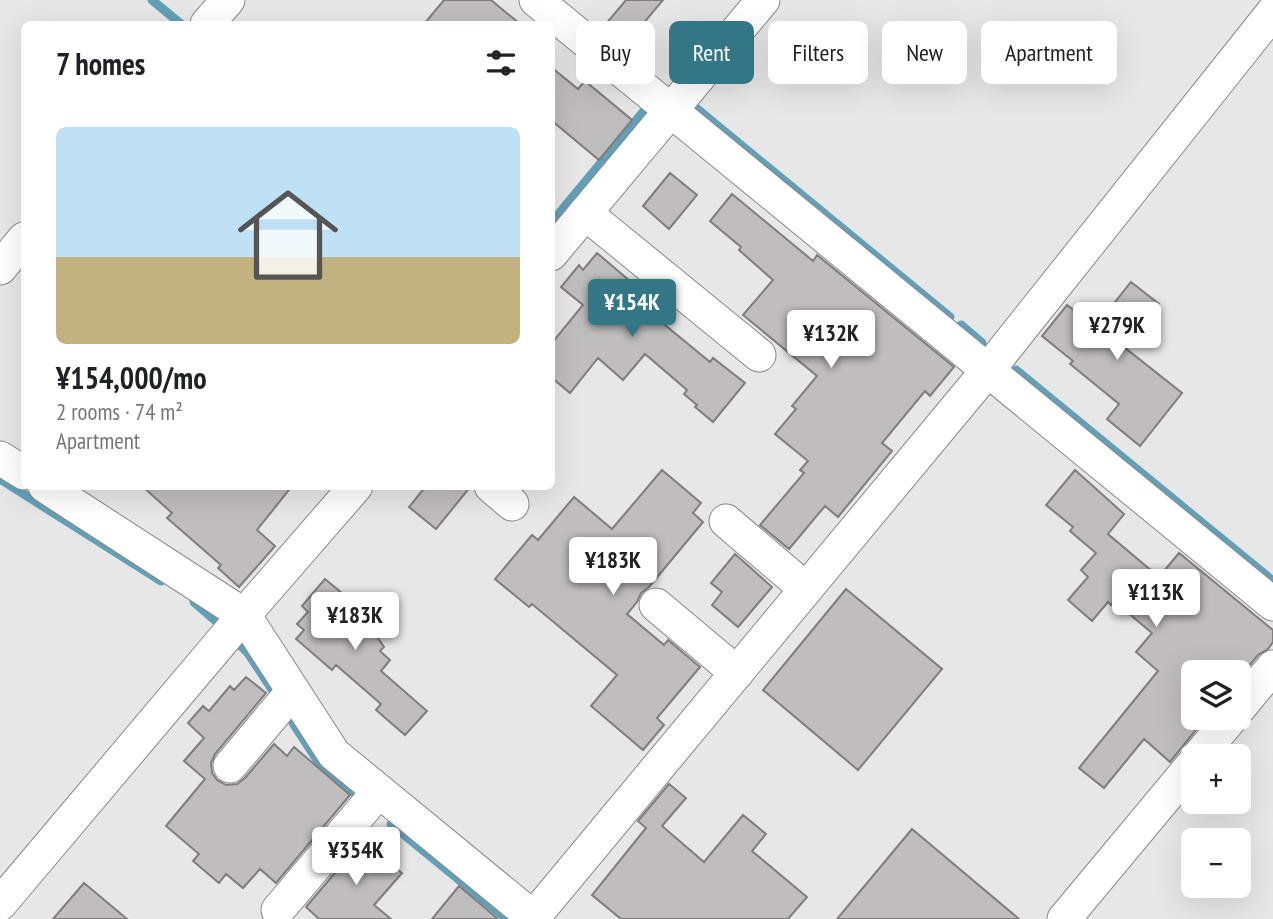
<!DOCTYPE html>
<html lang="en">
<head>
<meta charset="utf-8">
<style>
  body { margin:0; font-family:"PT Sans Narrow",sans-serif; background:#f2f2f2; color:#202124; height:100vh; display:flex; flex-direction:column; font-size:26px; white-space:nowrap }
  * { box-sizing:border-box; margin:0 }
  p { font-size:23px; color:#757577 }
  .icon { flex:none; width:38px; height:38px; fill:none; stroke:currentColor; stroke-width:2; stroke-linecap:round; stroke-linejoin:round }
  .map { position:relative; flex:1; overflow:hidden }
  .details { position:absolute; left:21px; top:21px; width:534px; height:469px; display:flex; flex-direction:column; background:#fff; border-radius:10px; box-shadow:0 7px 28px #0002 }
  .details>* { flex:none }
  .top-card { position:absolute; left:576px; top:21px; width:592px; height:63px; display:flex; gap:14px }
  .fabs { position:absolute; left:1181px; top:660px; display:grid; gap:14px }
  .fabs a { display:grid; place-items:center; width:70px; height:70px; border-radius:10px; background:#fff; box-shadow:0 7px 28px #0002; font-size:35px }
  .price { position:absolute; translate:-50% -60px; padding:0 16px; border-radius:7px; background:#fff; color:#222; font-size:23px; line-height:46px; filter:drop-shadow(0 2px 4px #0008) }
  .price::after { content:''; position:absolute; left:50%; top:42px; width:21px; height:16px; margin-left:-10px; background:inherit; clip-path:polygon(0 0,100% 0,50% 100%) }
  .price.current { background:#337686; color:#fff }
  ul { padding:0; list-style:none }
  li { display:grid; align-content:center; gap:14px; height:371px; padding:0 35px }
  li+li { border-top:2px solid #e0e0e0 }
  li span { display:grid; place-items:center; height:217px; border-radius:10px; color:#555 }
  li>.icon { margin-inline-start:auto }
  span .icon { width:126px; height:126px; fill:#fffc; stroke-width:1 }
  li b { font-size:30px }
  h2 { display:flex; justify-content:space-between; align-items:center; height:84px; padding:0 35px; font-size:30px }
  .pill { padding:0 24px; border-radius:10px; background:#fff; box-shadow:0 7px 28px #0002; font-size:24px; line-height:63px }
  .pill.current { background:#337686; color:#fff }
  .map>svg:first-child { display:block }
</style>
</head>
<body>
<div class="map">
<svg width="1273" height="919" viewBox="0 0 1273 919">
  <rect width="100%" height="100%" fill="#e7e7e8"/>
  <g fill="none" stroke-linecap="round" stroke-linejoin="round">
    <path stroke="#62a0b8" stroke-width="9" d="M152,0l29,24
      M696,108l254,209
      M551,223l92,-111
      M961,325l21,18
      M1016,370l257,211
      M0,479l161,102
      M194,602l22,19
      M241,646l7,7 29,44
      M293,723l28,43 40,32
      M391,824l116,95"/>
  </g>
  <path fill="#bfbdbe" stroke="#7f7d7e" stroke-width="2" d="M444,0h47l29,24h-96z
    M626,0h37l-37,44 -22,-18z
    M551,67l27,22 7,-8 47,39 -33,40 -48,-40z
    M670,173l27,22 -28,34 -26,-23z
    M732,194l81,67 4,-6 137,112 -24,29 -5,-5 -43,52 10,8 -54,66 -13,-11 -36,43 -29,-24 44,-52 -4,-3 8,-9 -33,-27 21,-25 -4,-3 25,-30 -74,-61 30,-35 -34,-30 2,-3 -31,-26z
    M597,253l40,34 3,-4 30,24 -11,13 51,42 3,-4 32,25 -32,39 -18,-15 2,-2 -13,-11 3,-4 -42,-36 -22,26 -25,-22 -28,35 -19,-16v-33l32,-39 -22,-18 18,-22 4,5z
    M1131,282l28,22 -35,43 58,46 -42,53 -33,-27 12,-15 -49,-40 3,-3 -31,-25 25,-31 28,22z
    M662,470l39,33 -8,10 10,9 -54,65 -8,6 -4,9 -10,12 37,31 4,-5 32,27 -43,51 7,7 -21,25 -52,-44 26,-31 -85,-71 -3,3 -34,-28 37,-44 6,5 36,-43 38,32z
    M1075,470l49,44 -16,20 51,43 20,-24 94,77v12l-5,7 -10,6 -19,23v-6h-45v15l-10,11 10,7v16l6,4 -30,37 -26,-23 -40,49 -25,-20 79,-97 -22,-19 16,-19 -38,-32 -3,4 -3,-3 -16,19 -24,-21 20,-23 -7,-7 15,-17 -26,-22 3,-4 -27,-22z
    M142,486h150l-35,44 18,16 -36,41 -21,-19 3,-3 -54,-47 5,-5z
    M426,486h45l-35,43 -27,-22z
    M735,554l37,33 -34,40 -26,-22 10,-13 -11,-9z
    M325,579l30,25 29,43 -4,4 10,9 -9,11 46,40 -22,24 -29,-25 5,-6 -45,-39 -4,5 -36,-31 8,-9 -7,-6 11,-12 -6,-6z
    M846,589l96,80 -84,101 -95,-80z
    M246,677l20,16 -51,61 -4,9 1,10 5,7 9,5 11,-1 8,-6 29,-34 13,12 7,-9 56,48 -74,88 -16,-14 -17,19 -17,-14 -7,9 -26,-22 6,-7 -33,-28 39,-47 -21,-18 20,-23 -16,-15 15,-17 6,5 21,-25 4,4z
    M669,784l17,14 -24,28 42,36 39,-47 23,19 -14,17 55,46 -19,22h-167l-29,-24 54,-67 -8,-7z
    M912,829l107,90h-182z
    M363,840l39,33 -28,32 17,14h-72l-13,-12z
    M84,883l43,36h-74z
    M459,886l39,33h-66z"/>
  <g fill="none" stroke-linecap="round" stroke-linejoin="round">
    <defs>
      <path id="minor" d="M536,0l737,604
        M207,24l21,-24
        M585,213l174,142
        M551,254l212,-254
        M0,268l24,-29
        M0,458l24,15
        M45,486l199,129 90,139 201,165
        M491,486l21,18
        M726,521l80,68
        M656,605l81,68
        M1239,708l34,-41
        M1199,756l32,-38
        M230,766l63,-75
        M0,904l244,-289 112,-129
        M278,910l101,-119
        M532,919l456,-549 285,-358
        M1064,919l130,-156"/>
    </defs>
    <use href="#minor" stroke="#88888a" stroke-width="35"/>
    <use href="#minor" stroke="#fff" stroke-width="33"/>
  </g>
</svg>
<div class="fabs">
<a><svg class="icon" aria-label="layers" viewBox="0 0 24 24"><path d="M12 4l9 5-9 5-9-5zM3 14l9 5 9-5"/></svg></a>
<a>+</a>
<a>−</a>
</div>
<b class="price current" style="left:632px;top:339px">¥154K</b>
<b class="price" style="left:1117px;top:362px">¥279K</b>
<b class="price" style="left:831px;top:370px">¥132K</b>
<b class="price" style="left:613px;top:597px">¥183K</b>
<b class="price" style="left:1156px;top:629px">¥113K</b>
<b class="price" style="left:355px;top:652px">¥183K</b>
<b class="price" style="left:356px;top:887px">¥354K</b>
<div class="top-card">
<a class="pill">Buy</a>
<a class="pill current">Rent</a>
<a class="pill">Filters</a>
<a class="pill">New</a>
<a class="pill">Apartment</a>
</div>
<section class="details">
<h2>7 homes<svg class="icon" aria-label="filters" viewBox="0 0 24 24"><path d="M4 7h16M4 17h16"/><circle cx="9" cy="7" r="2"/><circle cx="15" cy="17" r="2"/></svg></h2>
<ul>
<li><span style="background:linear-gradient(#bfe0f5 60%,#c2b280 0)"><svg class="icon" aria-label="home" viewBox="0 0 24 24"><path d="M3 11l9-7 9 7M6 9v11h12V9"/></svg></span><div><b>¥154,000/mo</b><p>2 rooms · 74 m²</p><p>Apartment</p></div></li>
</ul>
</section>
</div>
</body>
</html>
